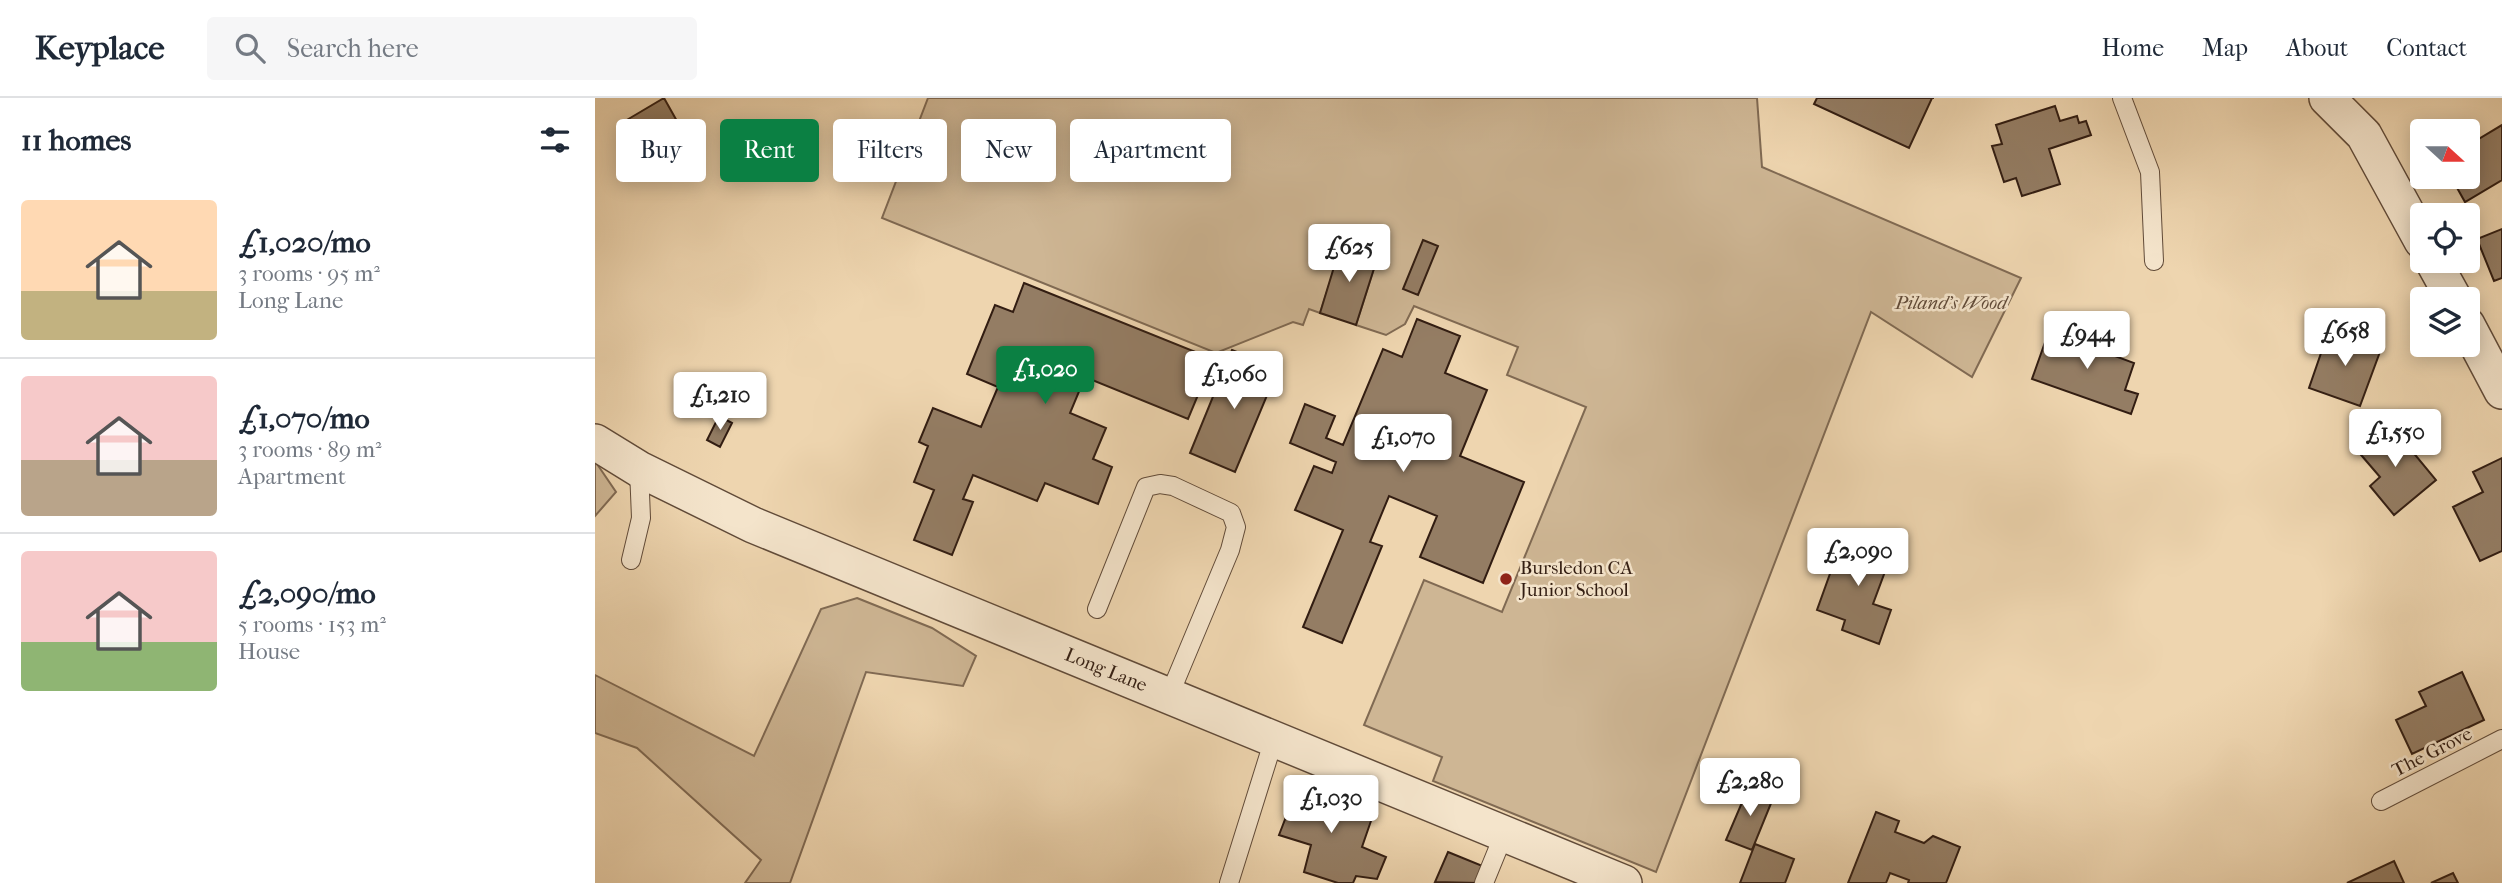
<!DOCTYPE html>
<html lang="en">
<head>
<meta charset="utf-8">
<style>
  body { margin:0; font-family:"IM FELL French Canon",serif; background:#f6f6f7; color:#1f2937; height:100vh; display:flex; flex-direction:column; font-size:26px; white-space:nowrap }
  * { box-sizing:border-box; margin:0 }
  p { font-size:23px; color:#747a83 }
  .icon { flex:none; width:38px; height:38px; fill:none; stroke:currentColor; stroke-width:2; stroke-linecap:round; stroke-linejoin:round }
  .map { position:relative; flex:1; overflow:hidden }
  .details { display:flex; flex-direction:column; background:#fff; width:595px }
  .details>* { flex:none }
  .banner { position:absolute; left:21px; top:21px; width:665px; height:63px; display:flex; gap:14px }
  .needle { width:46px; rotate:111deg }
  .fabs { position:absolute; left:1815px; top:21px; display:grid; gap:14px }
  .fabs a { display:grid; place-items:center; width:70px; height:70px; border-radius:7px; background:#fff; box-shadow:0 4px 18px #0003; font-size:35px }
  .price { position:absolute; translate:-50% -60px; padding:0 16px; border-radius:7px; background:#fff; color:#222; font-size:23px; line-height:46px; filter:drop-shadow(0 2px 4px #0008) }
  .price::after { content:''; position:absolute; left:50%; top:42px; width:21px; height:16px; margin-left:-10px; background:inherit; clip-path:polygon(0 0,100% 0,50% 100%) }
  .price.on { background:#0b8043; color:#fff }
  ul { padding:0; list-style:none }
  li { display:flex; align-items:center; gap:21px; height:175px; padding:0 21px }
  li+li { border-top:2px solid #e0e1e3 }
  li span { display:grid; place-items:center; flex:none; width:196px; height:140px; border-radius:7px; color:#555 }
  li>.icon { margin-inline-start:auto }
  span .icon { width:84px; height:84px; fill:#fffc; stroke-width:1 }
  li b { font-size:30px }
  h2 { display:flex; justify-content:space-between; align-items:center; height:84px; padding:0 21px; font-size:30px }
  .pill { padding:0 24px; border-radius:7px; background:#fff; box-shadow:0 4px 18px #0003; font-size:24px; line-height:63px }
  .pill.on { background:#0b8043; color:#fff }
  header { display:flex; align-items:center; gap:42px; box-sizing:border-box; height:98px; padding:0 35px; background:#fff; border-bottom:2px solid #e0e1e3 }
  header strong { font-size:33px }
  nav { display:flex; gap:38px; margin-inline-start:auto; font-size:24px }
  .search { width:490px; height:63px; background:#f6f6f7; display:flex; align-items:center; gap:18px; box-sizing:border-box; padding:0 24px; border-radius:7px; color:#747a83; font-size:26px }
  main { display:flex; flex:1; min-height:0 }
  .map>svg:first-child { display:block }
</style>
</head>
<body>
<header>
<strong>Keyplace</strong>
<div class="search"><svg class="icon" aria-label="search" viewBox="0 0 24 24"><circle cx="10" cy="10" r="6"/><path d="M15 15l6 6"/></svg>Search here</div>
<nav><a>Home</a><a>Map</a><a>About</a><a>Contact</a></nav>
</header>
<main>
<section class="details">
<h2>11 homes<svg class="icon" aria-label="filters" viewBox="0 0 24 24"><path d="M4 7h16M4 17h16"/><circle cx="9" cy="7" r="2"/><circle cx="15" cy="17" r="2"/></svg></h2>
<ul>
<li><span style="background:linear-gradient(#ffd9b3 65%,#c2b280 0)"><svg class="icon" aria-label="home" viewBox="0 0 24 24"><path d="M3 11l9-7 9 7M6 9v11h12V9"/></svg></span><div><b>£1,020/mo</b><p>3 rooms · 95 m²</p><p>Long Lane</p></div></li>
<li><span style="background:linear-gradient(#f6c9c9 60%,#b9a48a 0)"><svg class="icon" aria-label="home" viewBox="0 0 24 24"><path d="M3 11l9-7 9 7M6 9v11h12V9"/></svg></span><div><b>£1,070/mo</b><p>3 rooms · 89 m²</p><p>Apartment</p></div></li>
<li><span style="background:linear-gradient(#f6c9c9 65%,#8fb573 0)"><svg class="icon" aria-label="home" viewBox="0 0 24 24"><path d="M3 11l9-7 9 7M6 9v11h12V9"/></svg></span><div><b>£2,090/mo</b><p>5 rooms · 153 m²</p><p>House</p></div></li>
</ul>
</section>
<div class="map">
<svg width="1907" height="785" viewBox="0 0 1907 785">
  <rect width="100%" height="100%" fill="#eed5af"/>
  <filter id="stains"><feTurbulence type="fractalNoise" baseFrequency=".00286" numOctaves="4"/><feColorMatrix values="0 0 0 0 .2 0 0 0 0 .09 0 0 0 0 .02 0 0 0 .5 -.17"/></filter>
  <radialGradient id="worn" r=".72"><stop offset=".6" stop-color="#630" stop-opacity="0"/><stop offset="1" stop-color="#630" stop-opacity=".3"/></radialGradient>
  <path fill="#ceb694" stroke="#806a53" stroke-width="2" d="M333,0h829l5,69 259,111 -49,99 -101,-65 -215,560 -223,-91 9,-24 -78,-32 60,-145 78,32 84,-205 -79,-32 11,-28 -104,-41 -9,18 -19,11 -30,-10 22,-69 -36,-11 -22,68 -11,-4 -6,16 -10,-3 -77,31 -334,-135z
    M0,363l21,31 -21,24z
    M262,500l75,30 44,28 -13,30 -97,-14 -76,211h-45l16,-23 -124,-112 -42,-15v-58l159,81 67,-147z"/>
  <path fill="#947d64" stroke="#321d12" stroke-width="2" d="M69,0l23,41 -44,26 -23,-41z
    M1222,0h117h-2l-23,50 -95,-44z
    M1460,8l5,15 17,-5 2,7 7,-2 5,14 -42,14 11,35 -38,12 -6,-18 -12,4 -12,-36 10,-2 -6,-19z
    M1907,27v55l-37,22 -14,-25h16v-31z
    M1907,131v49l-8,3 -17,-42z
    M828,142l15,6 -20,49 -15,-6z
    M746,146l37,12 -22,69 -36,-12z
    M429,185l189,76 -25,60 -103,-42 -15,36 36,15 -13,31 19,8 -14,37 -53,-21 -8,18 -64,-26 -10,24 10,3 -21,53 -38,-15 20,-50 -20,-8 14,-36 -9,-4 14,-34 48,19 17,-40 -31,-13 28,-69 18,7z
    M822,221l43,17 -15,37 42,17 -27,66 64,26 -41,101 -63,-26 17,-41 -48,-20 -19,46 12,4 -40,97 -39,-16 40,-97 -48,-20 19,-44 18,7 4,-11 -46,-19 15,-39 30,12 -9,22 17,7 40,-96 19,8z
    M1734,232l52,19 -21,57 -51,-18z
    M1454,233l43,15 4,-12 20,8 -4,13 22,8 -9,27 13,4 -7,20 -99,-35z
    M637,252l46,19 -43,103 -45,-19z
    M124,318l13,7 -12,24 -13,-7z
    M1793,324l48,58 -42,35 -24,-29 10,-9 -24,-28z
    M1907,360v93l-22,10 -27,-54 30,-15 -10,-20z
    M1250,434l48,18 -20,54 18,6 -12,34 -37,-14 3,-10 -28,-10z
    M1867,574l22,48 -72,34 -16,-34 30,-14 -7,-14z
    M706,680l37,12 -4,16 38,12 -10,29 24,10 -9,22 -21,-3 -3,7h-15l-34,-11 7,-27 -32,-10z
    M1154,688l25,10 -22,54 -26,-10z
    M1281,714l23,9 -4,11 29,11 9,-7 27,11 -14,36h-38l1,-3 -19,-7 -4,10h-38z
    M1160,746l39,15 -9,24h-45z
    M853,754l37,15 -7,16 -43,-1z
    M1799,763l10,22h-57z
    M1858,775l5,10h-27z"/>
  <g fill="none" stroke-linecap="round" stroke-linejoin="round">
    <defs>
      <path id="lane" d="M1527,0l28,74 4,89
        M36,462l10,-42 -2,-49
        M502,511l49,-122 14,-3 13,2 58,27 5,14 -6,23 -61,146
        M1786,703l121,-62
        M634,785l45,-144
        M889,785l20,-49"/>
      <path id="street" d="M1732,0l37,37 58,106
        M1838,163l21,38
        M1872,227l35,66
        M0,344l44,27 114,56 871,358"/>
    </defs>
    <use href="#lane" stroke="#614b39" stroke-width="20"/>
    <use href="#street" stroke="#614b39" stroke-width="38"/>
    <use href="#lane" stroke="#f4e4cb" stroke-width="18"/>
    <use href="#street" stroke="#f4e4cb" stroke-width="35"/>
  </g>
  <circle fill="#8f2418" stroke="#f4e4cb" stroke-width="2.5" cx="911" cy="481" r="7"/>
  <g text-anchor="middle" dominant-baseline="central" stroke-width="5" stroke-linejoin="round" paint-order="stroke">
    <g font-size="19" font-style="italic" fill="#614b39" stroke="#f4e4cb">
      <text x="1356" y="205">Piland's Wood</text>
    </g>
    <g font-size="19" fill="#321d12" stroke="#f4e4cb" text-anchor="start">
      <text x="925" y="470">Bursledon CA<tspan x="925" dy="22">Junior School</tspan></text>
    </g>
    <g font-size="19" fill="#321d12" stroke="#f4e4cb">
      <text transform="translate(511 572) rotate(22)">Long Lane</text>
      <text transform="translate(1837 654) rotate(-27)">The Grove</text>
    </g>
  </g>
  <rect width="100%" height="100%" filter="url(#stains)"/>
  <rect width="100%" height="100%" fill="url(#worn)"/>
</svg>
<div class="fabs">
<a><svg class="needle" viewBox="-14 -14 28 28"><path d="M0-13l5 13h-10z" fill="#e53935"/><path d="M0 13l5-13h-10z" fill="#747a83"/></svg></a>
<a><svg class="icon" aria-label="locate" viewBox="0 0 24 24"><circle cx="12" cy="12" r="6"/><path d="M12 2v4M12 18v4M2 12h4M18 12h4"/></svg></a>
<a><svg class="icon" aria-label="layers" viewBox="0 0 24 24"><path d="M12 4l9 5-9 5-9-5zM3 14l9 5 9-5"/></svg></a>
</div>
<b class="price" style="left:754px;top:186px">£625</b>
<b class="price" style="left:1750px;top:270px">£658</b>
<b class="price" style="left:1492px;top:273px">£944</b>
<b class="price on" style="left:450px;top:308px">£1,020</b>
<b class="price" style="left:639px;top:313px">£1,060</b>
<b class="price" style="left:125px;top:334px">£1,210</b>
<b class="price" style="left:1800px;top:371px">£1,550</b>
<b class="price" style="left:808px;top:376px">£1,070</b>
<b class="price" style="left:1263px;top:490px">£2,090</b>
<b class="price" style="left:1155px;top:720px">£2,280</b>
<b class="price" style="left:736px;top:737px">£1,030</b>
<div class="banner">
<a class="pill">Buy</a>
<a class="pill on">Rent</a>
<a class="pill">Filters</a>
<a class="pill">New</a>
<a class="pill">Apartment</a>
</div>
</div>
</main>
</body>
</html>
